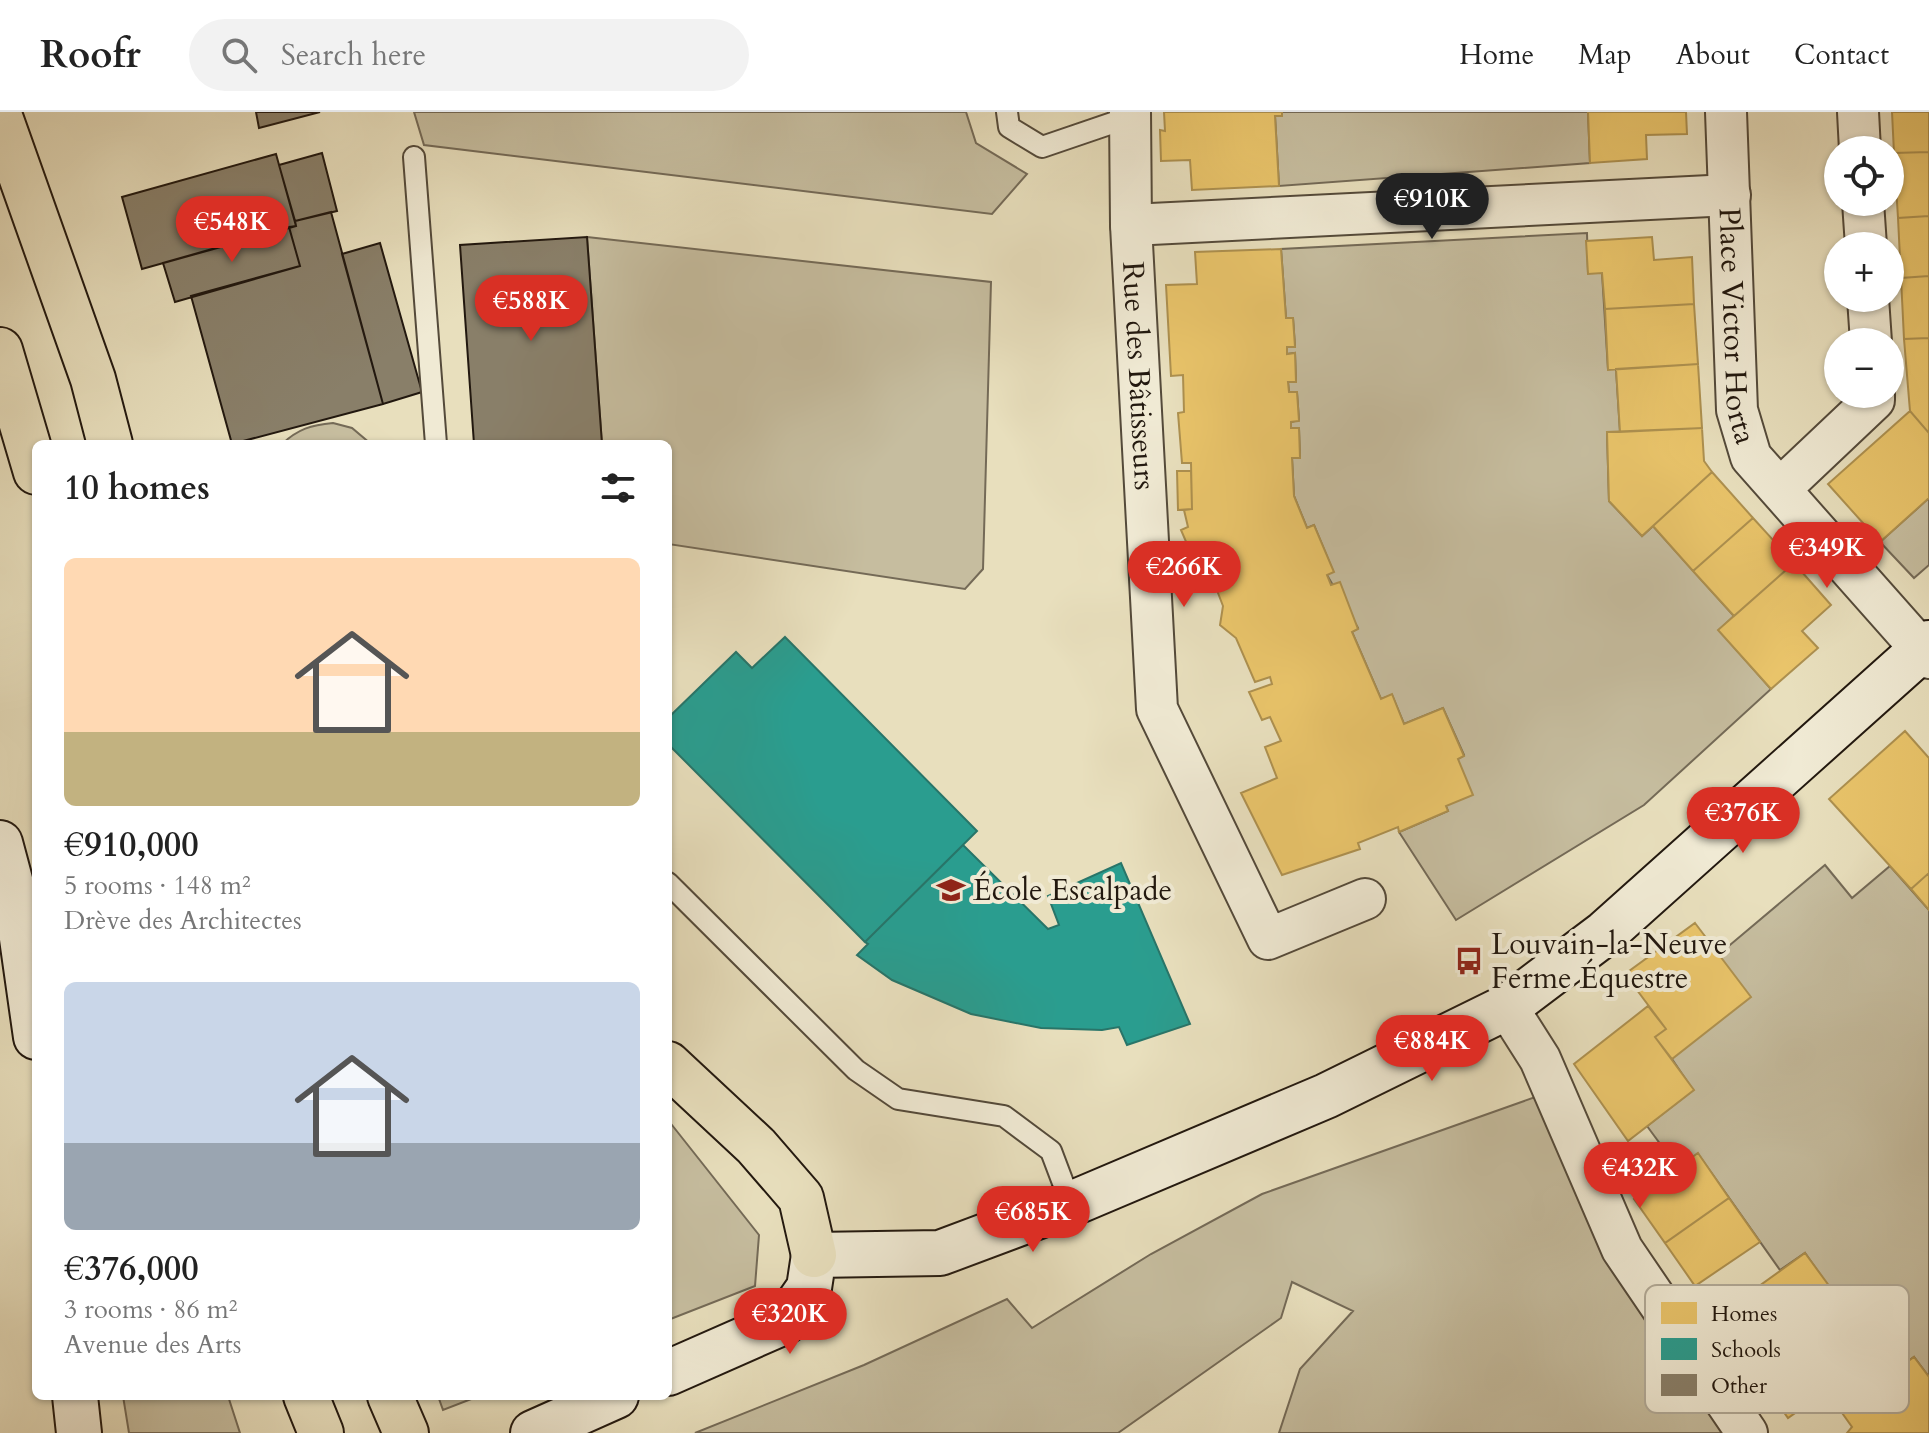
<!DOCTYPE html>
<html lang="en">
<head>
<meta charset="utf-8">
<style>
  body { margin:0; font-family:Cardo,serif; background:#f2f2f2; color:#222; height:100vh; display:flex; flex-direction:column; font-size:30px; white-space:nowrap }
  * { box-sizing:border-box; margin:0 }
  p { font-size:26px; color:#767676 }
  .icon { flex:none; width:44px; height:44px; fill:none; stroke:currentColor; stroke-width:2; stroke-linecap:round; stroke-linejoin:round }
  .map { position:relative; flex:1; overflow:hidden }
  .panel { position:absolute; left:32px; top:328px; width:640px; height:960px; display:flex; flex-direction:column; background:#fff; border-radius:12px; box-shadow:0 2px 6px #0004 }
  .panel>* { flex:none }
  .fabs { position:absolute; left:1824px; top:24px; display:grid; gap:16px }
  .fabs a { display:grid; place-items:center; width:80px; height:80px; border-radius:50%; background:#fff; box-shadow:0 2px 6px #0004; font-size:40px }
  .price { position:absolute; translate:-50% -68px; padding:0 18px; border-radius:28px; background:#d93025; color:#fff; font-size:26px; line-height:52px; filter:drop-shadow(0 2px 4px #0008) }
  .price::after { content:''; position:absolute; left:50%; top:48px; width:24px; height:18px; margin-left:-12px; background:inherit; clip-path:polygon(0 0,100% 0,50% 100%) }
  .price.selected { background:#222; color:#fff }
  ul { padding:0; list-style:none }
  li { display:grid; align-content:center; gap:16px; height:424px; padding:0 32px }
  li span { display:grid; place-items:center; height:248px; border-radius:12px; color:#555 }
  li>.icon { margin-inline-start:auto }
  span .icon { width:144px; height:144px; fill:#fffc; stroke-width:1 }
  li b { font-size:34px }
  h2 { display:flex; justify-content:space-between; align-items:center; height:96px; padding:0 32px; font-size:34px }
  header { display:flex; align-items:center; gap:48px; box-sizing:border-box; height:112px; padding:0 40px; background:#fff; border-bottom:2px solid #e0e0e0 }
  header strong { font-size:38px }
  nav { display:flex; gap:44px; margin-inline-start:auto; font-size:28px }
  .search { width:560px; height:72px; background:#f2f2f2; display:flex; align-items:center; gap:20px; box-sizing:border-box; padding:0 28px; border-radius:44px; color:#767676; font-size:30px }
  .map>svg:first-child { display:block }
</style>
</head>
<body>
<header>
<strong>Roofr</strong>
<div class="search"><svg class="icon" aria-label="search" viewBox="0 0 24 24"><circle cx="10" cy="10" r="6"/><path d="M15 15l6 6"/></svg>Search here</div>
<nav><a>Home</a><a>Map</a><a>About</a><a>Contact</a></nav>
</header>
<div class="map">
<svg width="1929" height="1321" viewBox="0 0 1929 1321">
  <rect width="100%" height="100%" fill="#e8dfbd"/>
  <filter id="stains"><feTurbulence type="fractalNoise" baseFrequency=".0025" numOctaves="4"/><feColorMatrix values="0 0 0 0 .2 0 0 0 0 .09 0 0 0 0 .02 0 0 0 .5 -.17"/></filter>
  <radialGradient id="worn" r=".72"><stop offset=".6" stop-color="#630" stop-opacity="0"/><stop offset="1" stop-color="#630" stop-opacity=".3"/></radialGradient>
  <path fill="#c6bd9f" stroke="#746a57" stroke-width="2" d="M414,0h552l10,31 51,31 -35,40 -568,-69z
    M1282,0h306l2,51 -311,23 -4,-70h7z
    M1587,121l1,40h14l6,96h8l4,63h-13l2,69 33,35 11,-10 81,90 -15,14 52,59 -127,116 -188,115 -57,-88 49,-21 -2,-5 12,-47 6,-4 -21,-47 -39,16 -12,-29 -11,4 -29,-67 6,-4 -31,-53 6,-4 -19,-46 -7,3 -13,-32 -2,-38 8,-1 -1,-28 -8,-1v-6l8,-2 -2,-27 -8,-1 -1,-10h8l-1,-29 -8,1v-7l8,-1 -2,-28h-7l-5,-69z
    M587,125l404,45 -8,287 -18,20 -297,-45v-100h-66z
    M333,311l19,5 19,16h-89c16,-15 29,-19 51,-21z
    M1929,386v67l-15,13 -34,-36z
    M1825,753l27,33 38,-32 39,44v467l-15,-20 -24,17 -85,-121 -25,17 -82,-116 -20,14 -31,-42 46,-36 -21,-31 46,-104z
    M1541,983l185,338h-447l21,-64 53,-58 -61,-29 -11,36 -163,115h-423l169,-68 143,-66 25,29 119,-74 111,-60z
    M668,1008l91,115 -4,51 -87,34z
    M123,1284h105l12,37h-111z
    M438,1284h41l-36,14z"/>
  <path fill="#e9c46a" stroke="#ad904f" stroke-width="2" d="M1164,0h118v4h-7l4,70 -87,4 -2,-30 -29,1 -1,-31 5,1z
    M1588,0h98l1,22 -41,1 1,24 -57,4z
    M1892,0h37v40l-35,1z
    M1929,40v64l-31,2 -4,-65z
    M1929,104v60l-28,2 -3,-60z
    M1652,125l2,23 38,-3 2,47 -89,5 -3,-36 -14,1 -2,-33z
    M1281,137l5,69h7l2,29h-8v7l8,-1 1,29h-8l1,10h8l2,29 -8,1v6h8l1,30h-8l2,38 13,32 7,-3 20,47 -7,3 4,10 9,-3 18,47 -6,3 29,67 11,-5 12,30 39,-16 21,48 -6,3 15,36 -27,11 2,5 -49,21 -1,-5 -40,16 2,6 -78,26 -41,-82 36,-15 -12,-31 16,-6 -11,-24 -8,3 -13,-28 23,-8 -2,-7 -15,5 -19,-44 -16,-13 3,-19 -20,-52 -10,4 -12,-28 7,-3 -4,-17 8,-1 -1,-46h-9l-4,-50 6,-1 -1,-37 -12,1 -5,-91 31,-1 -2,-32z
    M1929,164v62l-25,1 -3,-61z
    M1694,192l4,60 -90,6 -3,-61z
    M1929,226v95l-19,-22 -6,-72z
    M1698,252l4,64 -82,4 -4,-63z
    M1910,299l19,22v65l-49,44 -52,-58z
    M1702,316l2,33 8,11 -70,64 -33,-35 -2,-69z
    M1177,359h14l1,38 -14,1z
    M1712,360l41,46 -60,53 -40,-45z
    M1753,406l41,45 -60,53 -41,-45z
    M1794,451l37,42 -29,26 16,17 -47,41 -53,-59z
    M1905,619l24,27v115l-18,16 -82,-90z
    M1929,761v37l-18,-21z
    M1695,811l56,74 -79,62 -17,-22 11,-8 -41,-55z
    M1648,894l18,23 -11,8 39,53 -66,51 -54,-77z
    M1698,1041l31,45 -64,45 -31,-44z
    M1729,1086l31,44 -65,44 -30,-43z
    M1805,1141l36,49 -88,66 -37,-51z
    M1841,1190l36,53 -89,63 -35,-50z
    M1914,1245l15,20v56h-82l5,-6 -12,-17z"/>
  <path fill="#2a9d8f" stroke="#287569" stroke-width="2" d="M785,525l192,194 -112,111 -197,-198v-26l68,-66 16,16z
    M963,733l85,84 11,-4 -11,-29 73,-33 69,161 -63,21 -8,-18 -17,3 -61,-2 -70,-14 -79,-34 -35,-25 11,-11 -3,-2z"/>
  <path fill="#897f69" stroke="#22180f" stroke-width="2" d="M256,0h64l-61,16z
    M322,41l15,58 -42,10 -16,-56z
    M276,42l20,72 -154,43 -20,-72z
    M331,100l52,192 -151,40 -41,-148 109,-30 -11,-39 7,-1 -1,-5z
    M289,115l11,39 -125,36 -12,-39z
    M587,125l15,207h-128l-14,-199z
    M380,131l42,149 -39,12 -41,-150z"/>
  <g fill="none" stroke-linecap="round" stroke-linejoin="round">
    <defs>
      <path id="lane" d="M1007,0l2,15 33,20 88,-30
        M414,45l22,287
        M668,771l188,187 42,29 106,17 47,35 20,53"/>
      <g id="street">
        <path id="s1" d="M1130,0l1,113 26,484 111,230 97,-40"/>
        <path id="s2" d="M1726,0l11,298 14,47 178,201"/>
        <path d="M1858,0l2,38"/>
        <path d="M1863,90l3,44"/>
        <path d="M1131,113l599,-30"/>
        <path d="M1868,186l3,44"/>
        <path d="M1781,376l93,-88v-6"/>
        <path d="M1507,895l33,52 82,190 125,184"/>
      </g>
      <path id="secondary" d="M0,731l18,67 18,127
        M668,1261l118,-52 23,-33 5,-33 126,-2 131,-49 255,-108 181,-89 98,-74 324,-290
        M75,1284l4,37
        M533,1321l83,-37"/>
      <path id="highway" d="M0,5l93,262 17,65
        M0,238l36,122
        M668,952l88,82 45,52 13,57
        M306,1284l15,37
        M390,1284l16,37"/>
    </defs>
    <use href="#lane" stroke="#544a3a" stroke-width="24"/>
    <use href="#street" stroke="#544a3a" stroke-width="44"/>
    <use href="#secondary" stroke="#22180f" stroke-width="48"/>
    <use href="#highway" stroke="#22180f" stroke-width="48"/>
    <use href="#lane" stroke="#f0ead4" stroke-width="20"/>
    <use href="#street" stroke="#f0ead4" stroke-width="40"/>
    <use href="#secondary" stroke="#f0ead4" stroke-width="44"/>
    <use href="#highway" stroke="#e8dfbd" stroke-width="44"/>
  </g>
  <defs>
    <symbol id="school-bare" viewBox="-9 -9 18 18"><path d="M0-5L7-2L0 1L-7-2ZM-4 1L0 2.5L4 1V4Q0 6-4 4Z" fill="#8f2418" stroke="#f0ead4" stroke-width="2.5" paint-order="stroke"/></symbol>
    <symbol id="bus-bare" viewBox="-9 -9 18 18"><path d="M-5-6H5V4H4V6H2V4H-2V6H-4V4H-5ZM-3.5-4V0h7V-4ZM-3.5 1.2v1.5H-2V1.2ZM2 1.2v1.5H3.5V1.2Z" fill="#8f2418" stroke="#f0ead4" stroke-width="2.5" paint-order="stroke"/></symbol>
  </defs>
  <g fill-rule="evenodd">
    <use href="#school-bare" x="931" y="758" width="40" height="40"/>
    <use href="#bus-bare" x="1449" y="829" width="40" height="40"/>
  </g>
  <g text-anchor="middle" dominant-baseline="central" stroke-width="8" stroke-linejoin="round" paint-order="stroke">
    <g font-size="30" fill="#22180f" stroke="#f0ead4">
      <text stroke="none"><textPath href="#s2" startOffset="214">Place Victor Horta</textPath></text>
      <text stroke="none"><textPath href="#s1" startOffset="264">Rue des Bâtisseurs</textPath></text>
    </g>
    <g font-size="30" fill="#22180f" stroke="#f0ead4" text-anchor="start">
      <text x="973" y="778">École Escalpade</text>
      <text x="1491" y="832">Louvain-la-Neuve<tspan x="1491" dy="34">Ferme Équestre</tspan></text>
    </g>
  </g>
  <rect x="1645" y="1173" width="264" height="128" rx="12" fill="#f0ead4" stroke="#b2ab99" stroke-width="2"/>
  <rect x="1661" y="1190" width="36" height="22" fill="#e9c46a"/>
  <rect x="1661" y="1226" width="36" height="22" fill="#2a9d8f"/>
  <rect x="1661" y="1262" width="36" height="22" fill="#897f69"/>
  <g font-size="22" fill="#22180f">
    <text x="1711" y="1209">Homes</text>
    <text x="1711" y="1245">Schools</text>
    <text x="1711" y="1281">Other</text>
  </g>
  <rect width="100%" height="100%" filter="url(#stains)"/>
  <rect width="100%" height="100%" fill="url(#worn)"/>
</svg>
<div class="fabs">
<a><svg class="icon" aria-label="locate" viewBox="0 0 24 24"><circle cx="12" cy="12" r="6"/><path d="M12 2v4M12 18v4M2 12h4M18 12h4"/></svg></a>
<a>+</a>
<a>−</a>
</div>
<b class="price selected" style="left:1432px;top:129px">€910K</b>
<b class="price" style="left:232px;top:152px">€548K</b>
<b class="price" style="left:531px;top:231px">€588K</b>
<b class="price" style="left:1827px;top:478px">€349K</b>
<b class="price" style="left:1184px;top:497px">€266K</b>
<b class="price" style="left:1743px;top:743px">€376K</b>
<b class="price" style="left:1432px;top:971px">€884K</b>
<b class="price" style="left:1640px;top:1098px">€432K</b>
<b class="price" style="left:1033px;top:1142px">€685K</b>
<b class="price" style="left:790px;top:1244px">€320K</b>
<section class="panel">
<h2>10 homes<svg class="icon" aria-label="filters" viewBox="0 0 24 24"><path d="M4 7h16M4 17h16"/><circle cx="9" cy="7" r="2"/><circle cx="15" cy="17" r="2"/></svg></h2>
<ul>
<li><span style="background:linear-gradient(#ffd9b3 70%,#c2b280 0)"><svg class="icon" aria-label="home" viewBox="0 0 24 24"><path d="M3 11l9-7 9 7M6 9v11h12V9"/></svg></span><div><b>€910,000</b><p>5 rooms · 148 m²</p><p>Drève des Architectes</p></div></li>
<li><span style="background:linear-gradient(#c9d6e8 65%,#9aa5b1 0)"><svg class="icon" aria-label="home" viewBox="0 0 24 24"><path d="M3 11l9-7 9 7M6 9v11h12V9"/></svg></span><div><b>€376,000</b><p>3 rooms · 86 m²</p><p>Avenue des Arts</p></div></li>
</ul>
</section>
</div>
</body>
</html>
